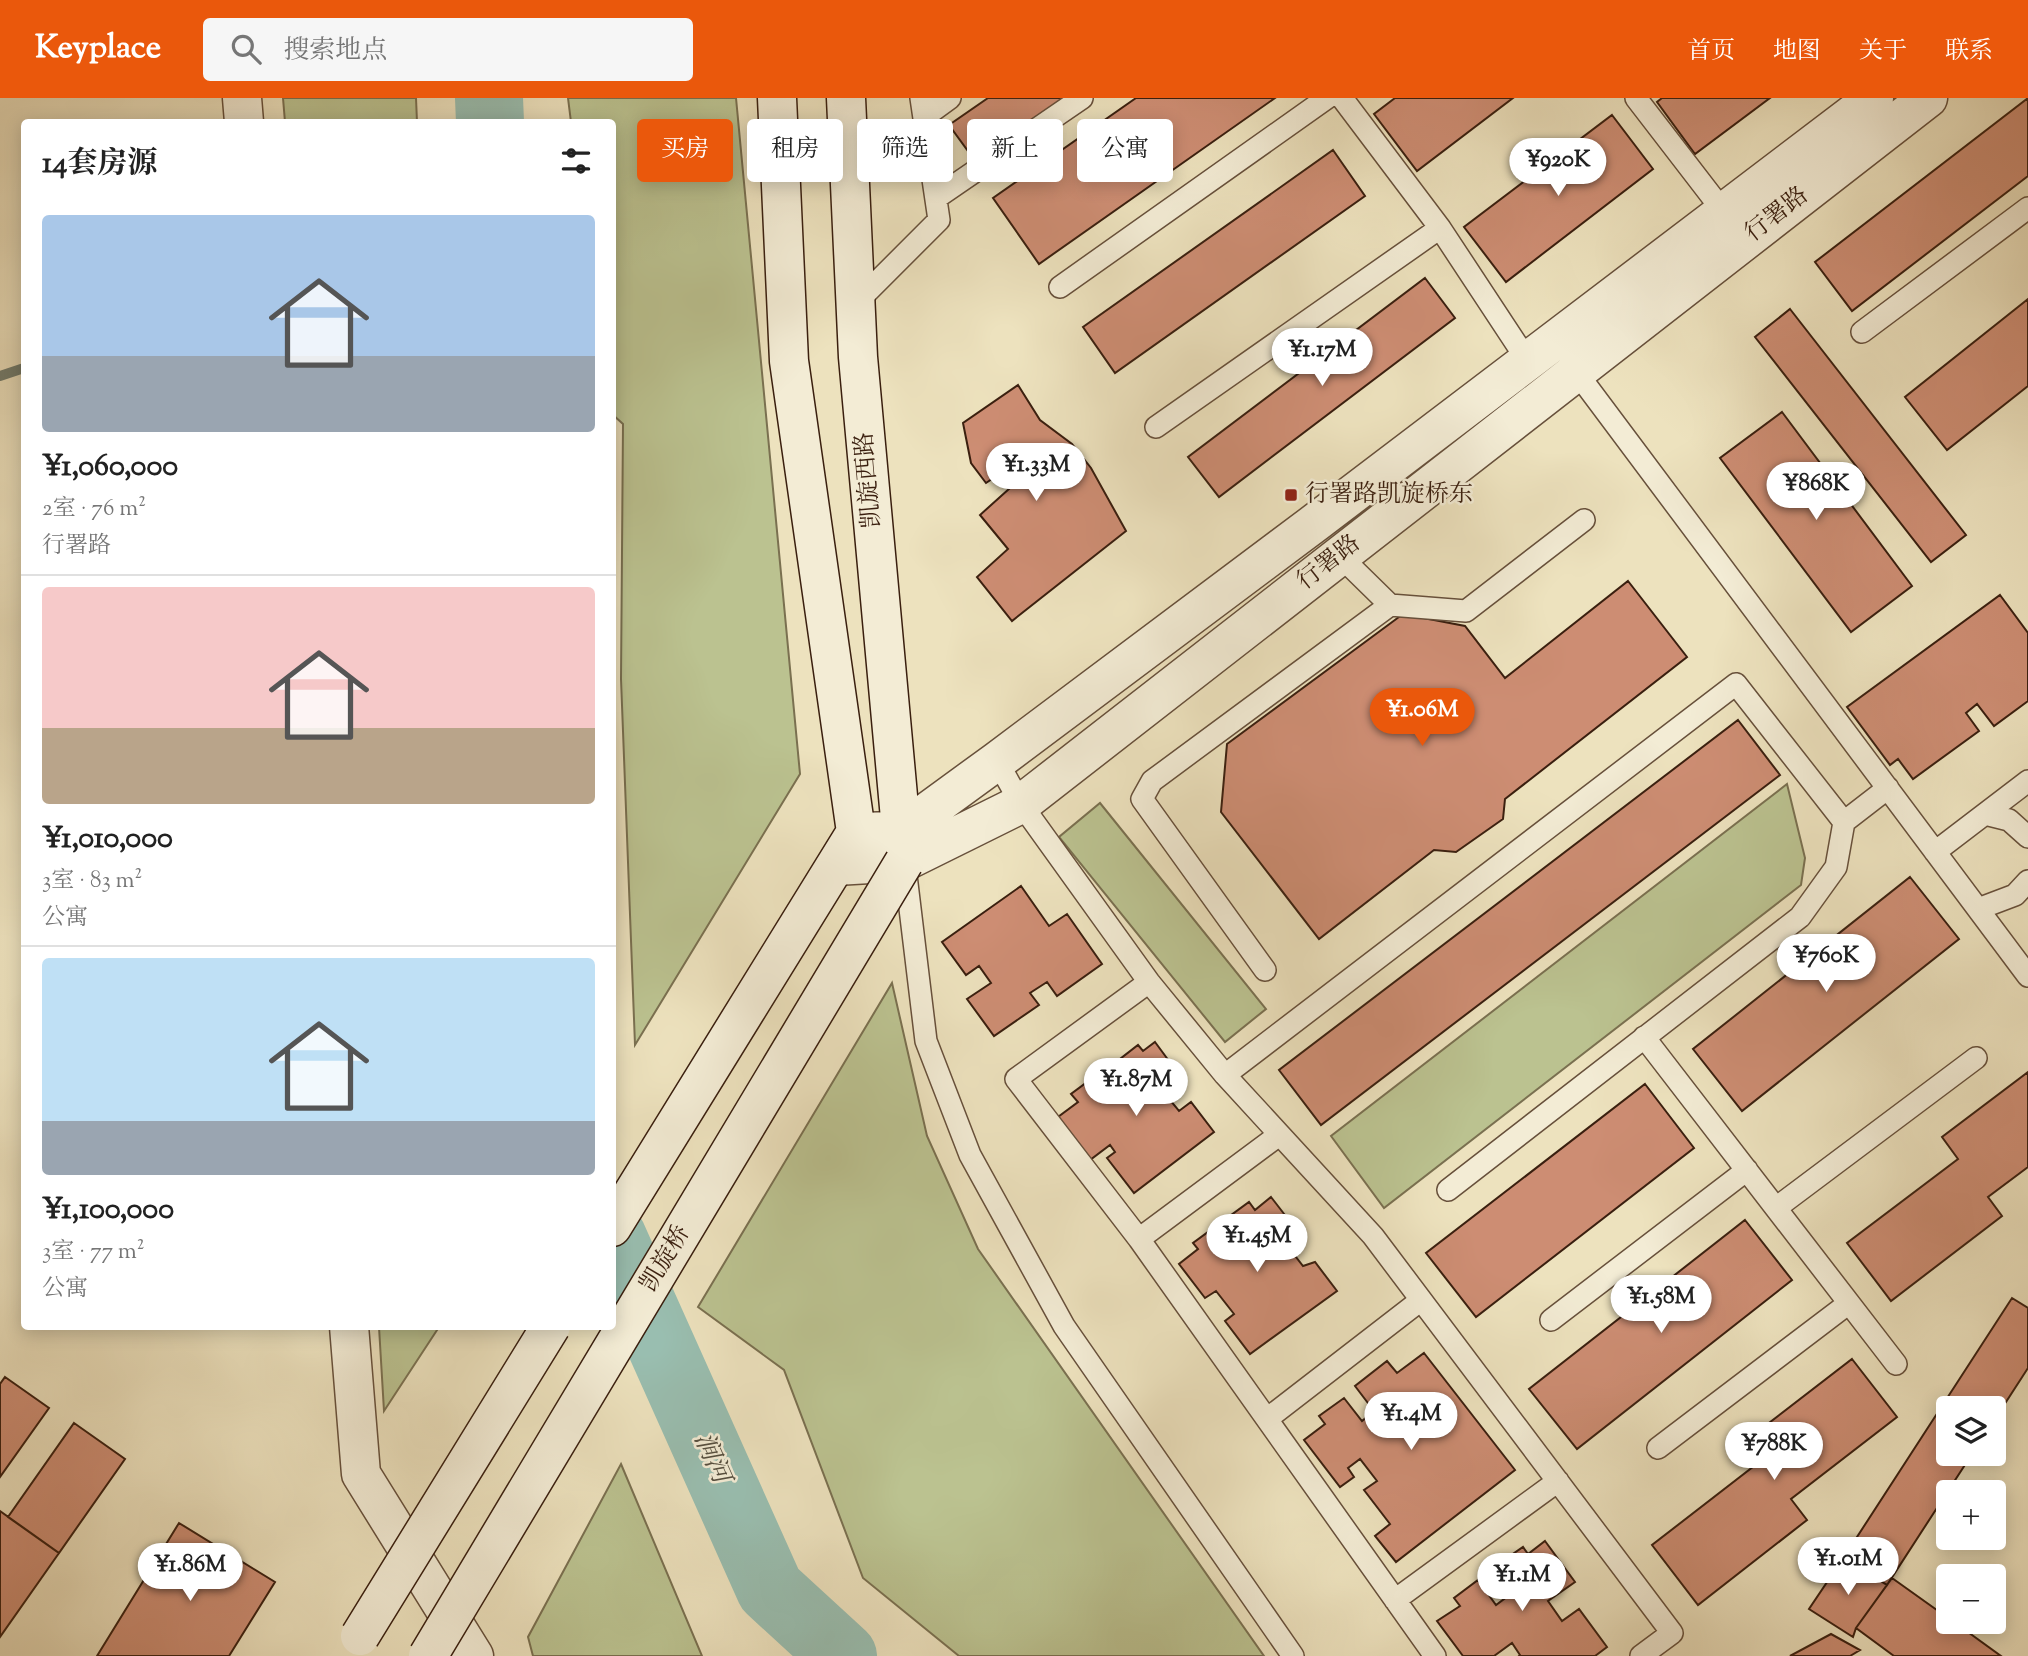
<!DOCTYPE html>
<html lang="zh">
<head>
<meta charset="utf-8">
<style>
  body { margin:0; font-family:"Sorts Mill Goudy","Noto Serif SC",serif; background:#f6f6f6; color:#222; height:100vh; display:flex; flex-direction:column; font-size:26px; white-space:nowrap }
  * { box-sizing:border-box; margin:0 }
  p { font-size:23px; color:#767676 }
  .icon { flex:none; width:38px; height:38px; fill:none; stroke:currentColor; stroke-width:2; stroke-linecap:round; stroke-linejoin:round }
  .map { position:relative; flex:1; overflow:hidden }
  .drawer { position:absolute; left:21px; top:21px; width:595px; height:1211px; display:flex; flex-direction:column; background:#fff; border-radius:7px; box-shadow:0 4px 18px #0003 }
  .drawer>* { flex:none }
  .banner { position:absolute; left:637px; top:21px; width:665px; height:63px; display:flex; gap:14px }
  .buttons { position:absolute; left:1936px; top:1298px; display:grid; gap:14px }
  .buttons a { display:grid; place-items:center; width:70px; height:70px; border-radius:7px; background:#fff; box-shadow:0 4px 18px #0003; font-size:35px }
  .price { position:absolute; translate:-50% -60px; padding:0 16px; border-radius:24px; background:#fff; color:#222; font-size:23px; line-height:46px; filter:drop-shadow(0 2px 4px #0008) }
  .price::after { content:''; position:absolute; left:50%; top:42px; width:21px; height:16px; margin-left:-10px; background:inherit; clip-path:polygon(0 0,100% 0,50% 100%) }
  .price.on { background:#ea580c; color:#fff }
  ul { padding:0; list-style:none }
  li { display:grid; align-content:center; gap:14px; height:371px; padding:0 21px }
  li+li { border-top:2px solid #e0e0e0 }
  li span { display:grid; place-items:center; height:217px; border-radius:7px; color:#555 }
  li>.icon { margin-inline-start:auto }
  span .icon { width:126px; height:126px; fill:#fffc; stroke-width:1 }
  li b { font-size:30px }
  h2 { display:flex; justify-content:space-between; align-items:center; height:84px; padding:0 21px; font-size:30px }
  .pill { padding:0 24px; border-radius:7px; background:#fff; box-shadow:0 4px 18px #0003; font-size:24px; line-height:63px }
  .pill.on { background:#ea580c; color:#fff }
  header { display:flex; align-items:center; gap:42px; box-sizing:border-box; height:98px; padding:0 35px; background:#ea580c; color:#fff }
  header strong { font-size:33px }
  nav { display:flex; gap:38px; margin-inline-start:auto; font-size:24px }
  .search { width:490px; height:63px; background:#f6f6f6; display:flex; align-items:center; gap:18px; box-sizing:border-box; padding:0 24px; border-radius:7px; color:#767676; font-size:26px }
  .map>svg:first-child { display:block }
</style>
</head>
<body>
<header>
<strong>Keyplace</strong>
<div class="search"><svg class="icon" aria-label="search" viewBox="0 0 24 24"><circle cx="10" cy="10" r="6"/><path d="M15 15l6 6"/></svg>搜索地点</div>
<nav><a>首页</a><a>地图</a><a>关于</a><a>联系</a></nav>
</header>
<div class="map">
<svg width="2028" height="1558" viewBox="0 0 2028 1558">
  <rect width="100%" height="100%" fill="#ede2be"/>
  <filter id="stains"><feTurbulence type="fractalNoise" baseFrequency=".00286" numOctaves="4"/><feColorMatrix values="0 0 0 0 .2 0 0 0 0 .09 0 0 0 0 .02 0 0 0 .5 -.17"/></filter>
  <radialGradient id="worn" r=".72"><stop offset=".6" stop-color="#630" stop-opacity="0"/><stop offset="1" stop-color="#630" stop-opacity=".3"/></radialGradient>
  <path fill="#bbc290" stroke="#7a7050" stroke-width="2" d="M283,0h133l1,24h-132z
    M568,0h168l64,676 -165,271 -14,-366 2,-255 -11,-10v-292h-41z
    M1787,686l18,74 -4,27 -417,323 -53,-72z
    M1100,705l166,206 -41,33 -166,-205z
    M892,885l35,153 51,113 286,407h-305l-96,-78 -79,-208 -86,-63z
    M379,1229h60l-55,84z
    M621,1366l81,192h-169l-5,-19z"/>
  <g fill="none" stroke-linecap="round" stroke-linejoin="round">
    <path stroke="#737e70" stroke-width="10" d="M0,278l24,-8"/>
    <path stroke="#99beb0" stroke-width="68" d="M489,0l1,24
      M612,1138l158,353 73,67"/>
  </g>
  <path fill="#cd8d73" stroke="#3a1f0f" stroke-width="2" d="M988,0h79l-91,64 -27,-37z
    M1136,0h139l-236,166 -46,-66z
    M1395,0h118l-96,73 -43,-57z
    M1662,0h108l-75,56 -38,-52z
    M2028,0v78l-176,135 -37,-49z
    M1612,17l41,54 -147,113 -42,-55z
    M1333,52l32,46 -250,177 -32,-46z
    M1425,180l30,40 -236,179 -31,-40z
    M2028,201v87l-81,64 -42,-53z
    M1790,211l176,226 -35,27 -176,-225z
    M1018,287l22,35 32,24 19,24 35,63 -114,90 -35,-44 31,-28 -28,-34 30,-27 -9,-15 -15,10 -15,-20 -8,-40z
    M1782,314l130,174 -61,46 -131,-174z
    M1628,483l59,76 -182,142 -2,20 -47,33 -22,-2 -115,89 -98,-127 6,-68 176,-130 62,12 40,52z
    M2000,497l28,38v68l-34,25 -17,-22 -11,9 13,18 -66,48 -15,-20 -8,6 -43,-58z
    M1738,622l42,55 -459,350 -42,-55z
    M1910,779l49,62 -217,172 -49,-62z
    M1021,788l28,40 18,-12 35,50 -45,32 -10,-14 -17,11 9,12 -45,31 -27,-37 24,-16 -12,-17 -13,9 -24,-33z
    M1155,944l28,38 -18,14 14,17 12,-9 23,30 -80,61 -27,-35 8,-6 -5,-7 -20,15 -32,-43 20,-15 -7,-8 27,-20 18,24 12,-10 -17,-22 27,-21 5,6z
    M2028,974v95l-40,30 14,19 -111,85 -44,-58 111,-84 -16,-22z
    M1645,986l49,64 -218,169 -50,-64z
    M1271,1099l24,31 -13,11 21,27 12,-4 22,29 -87,63 -25,-33 9,-7 -18,-23 -11,7 -26,-34 19,-15 -5,-6 56,-41 6,8z
    M1745,1122l47,60 -215,169 -48,-60z
    M2012,1200l16,10v60l-35,54v-13h-45v45h24l-85,131 -43,-28z
    M1424,1255l91,117 -119,92 -21,-26 15,-12 -26,-34 13,-9 -17,-22 -12,9 6,9 -14,10 -36,-47 21,-16 -6,-8 25,-18 18,23 12,-10 -19,-25 32,-25 10,12z
    M1852,1261l45,58 -106,82 16,21 -109,85 -46,-60 102,-79 -15,-20z
    M5,1279l44,31 -49,69v-93z
    M74,1325l51,36 -66,94 -51,-36z
    M0,1413l59,42 -59,84z
    M179,1425l96,59 -46,74h-132z
    M1545,1443l30,41 -27,19 14,20 17,-12 28,38 -12,9h-76l1,-1 -8,-12 -18,13h-31l-26,-35 23,-15 -6,-8 24,-18 18,25 20,-15 -19,-25 26,-18 5,7z
    M1844,1459l43,28 -31,43 -3,9 -44,-28z
    M1892,1480l56,40v4h6l47,34h-107l-38,-28z
    M1831,1536l29,16 -10,6h-60z"/>
  <g fill="none" stroke-linecap="round" stroke-linejoin="round">
    <defs>
      <path id="lane" d="M1342,0l98,130 87,132
        M1636,0l87,113
        M924,19l26,-19
        M936,100l146,-100
        M1060,189l267,-189
        M856,205l83,-83 -18,-122
        M1862,234l166,-124
        M1571,267l457,611
        M1156,329l284,-199
        M1339,457l51,50
        M997,663l24,43 128,178 76,93 148,161 299,397 -31,23
        M1985,716l24,6 19,17
        M1935,754l93,-71
        M905,769l21,174 44,114 94,171 229,330
        M1978,811l37,-14 13,-14
        M1265,872l-123,-171 10,-18 238,-176 76,6 118,-91
        M1149,884l-133,97 123,160 296,417
        M1644,939l252,327
        M1225,977l511,-391 108,138
        M1448,1092l352,-273 36,-50 8,-45 44,-34
        M1776,1110l200,-150
        M1139,1141l140,-104
        M1551,1222l196,-150
        M1267,1321l154,-119
        M1658,1350l191,-145
        M1395,1502l163,-119"/>
      <path id="street" d="M242,0l2,24
        M856,734l45,-1 96,-70 319,-239 558,-424
        M836,768l68,-4 117,-58 907,-706
        M349,1228l12,148 113,182"/>
      <path id="secondary" d="M846,0l12,259 46,505
        M612,1129l244,-395 -67,-471 -12,-263"/>
    </defs>
    <use href="#lane" stroke="#67503b" stroke-width="24"/>
    <use href="#street" stroke="#67503b" stroke-width="41"/>
    <use href="#secondary" stroke="#3a1f0f" stroke-width="41"/>
    <use href="#lane" stroke="#f3ecd5" stroke-width="21"/>
    <use href="#street" stroke="#f3ecd5" stroke-width="38"/>
    <use href="#secondary" stroke="#f3ecd5" stroke-width="38"/>
    <defs>
      <path id="secondary-bridge" d="M360,1538l191,-310
        M428,1558l476,-794"/>
    </defs>
    <use href="#secondary-bridge" stroke="#3a1f0f" stroke-width="41" stroke-linecap="butt"/>
    <use href="#secondary-bridge" stroke="#f3ecd5" stroke-width="38"/>
  </g>
  <rect fill="#8f2418" stroke="#f3ecd5" stroke-width="2.5" x="1284" y="390" width="14" height="14" rx="3.5"/>
  <g text-anchor="middle" dominant-baseline="central" stroke-width="5" stroke-linejoin="round" paint-order="stroke">
    <g font-size="24" fill="#3a1f0f" stroke="#f3ecd5">
      <text transform="translate(1777 117) rotate(-38)">行署路</text>
      <text transform="translate(869 382) rotate(-95)">凯旋西路</text>
      <text transform="translate(1329 465) rotate(-38)">行署路</text>
      <text transform="translate(666 1161) rotate(-59)">凯旋桥</text>
    </g>
    <g font-size="24" fill="#3a1f0f" stroke="#f3ecd5" text-anchor="start">
      <text x="1305" y="397">行署路凯旋桥东</text>
    </g>
    <g font-size="26" font-style="italic" fill="#564f3f" stroke="#f3ecd5">
      <text transform="translate(711 1360) rotate(66)">涧河</text>
    </g>
  </g>
  <rect width="100%" height="100%" filter="url(#stains)"/>
  <rect width="100%" height="100%" fill="url(#worn)"/>
</svg>
<div class="buttons">
<a><svg class="icon" aria-label="layers" viewBox="0 0 24 24"><path d="M12 4l9 5-9 5-9-5zM3 14l9 5 9-5"/></svg></a>
<a>+</a>
<a>−</a>
</div>
<b class="price" style="left:1558px;top:100px">¥920K</b>
<b class="price" style="left:1322px;top:290px">¥1.17M</b>
<b class="price" style="left:1036px;top:405px">¥1.33M</b>
<b class="price" style="left:1816px;top:424px">¥868K</b>
<b class="price on" style="left:1422px;top:650px">¥1.06M</b>
<b class="price" style="left:1826px;top:896px">¥760K</b>
<b class="price" style="left:1136px;top:1020px">¥1.87M</b>
<b class="price" style="left:1257px;top:1176px">¥1.45M</b>
<b class="price" style="left:1661px;top:1237px">¥1.58M</b>
<b class="price" style="left:1411px;top:1354px">¥1.4M</b>
<b class="price" style="left:1774px;top:1384px">¥788K</b>
<b class="price" style="left:1848px;top:1499px">¥1.01M</b>
<b class="price" style="left:190px;top:1505px">¥1.86M</b>
<b class="price" style="left:1522px;top:1515px">¥1.1M</b>
<div class="banner">
<a class="pill on">买房</a>
<a class="pill">租房</a>
<a class="pill">筛选</a>
<a class="pill">新上</a>
<a class="pill">公寓</a>
</div>
<section class="drawer">
<h2>14套房源<svg class="icon" aria-label="filters" viewBox="0 0 24 24"><path d="M4 7h16M4 17h16"/><circle cx="9" cy="7" r="2"/><circle cx="15" cy="17" r="2"/></svg></h2>
<ul>
<li><span style="background:linear-gradient(#a9c7e8 65%,#9aa5b1 0)"><svg class="icon" aria-label="home" viewBox="0 0 24 24"><path d="M3 11l9-7 9 7M6 9v11h12V9"/></svg></span><div><b>¥1,060,000</b><p>2室 · 76 m²</p><p>行署路</p></div></li>
<li><span style="background:linear-gradient(#f6c9c9 65%,#b9a48a 0)"><svg class="icon" aria-label="home" viewBox="0 0 24 24"><path d="M3 11l9-7 9 7M6 9v11h12V9"/></svg></span><div><b>¥1,010,000</b><p>3室 · 83 m²</p><p>公寓</p></div></li>
<li><span style="background:linear-gradient(#bfe0f5 75%,#9aa5b1 0)"><svg class="icon" aria-label="home" viewBox="0 0 24 24"><path d="M3 11l9-7 9 7M6 9v11h12V9"/></svg></span><div><b>¥1,100,000</b><p>3室 · 77 m²</p><p>公寓</p></div></li>
</ul>
</section>
</div>
</body>
</html>
